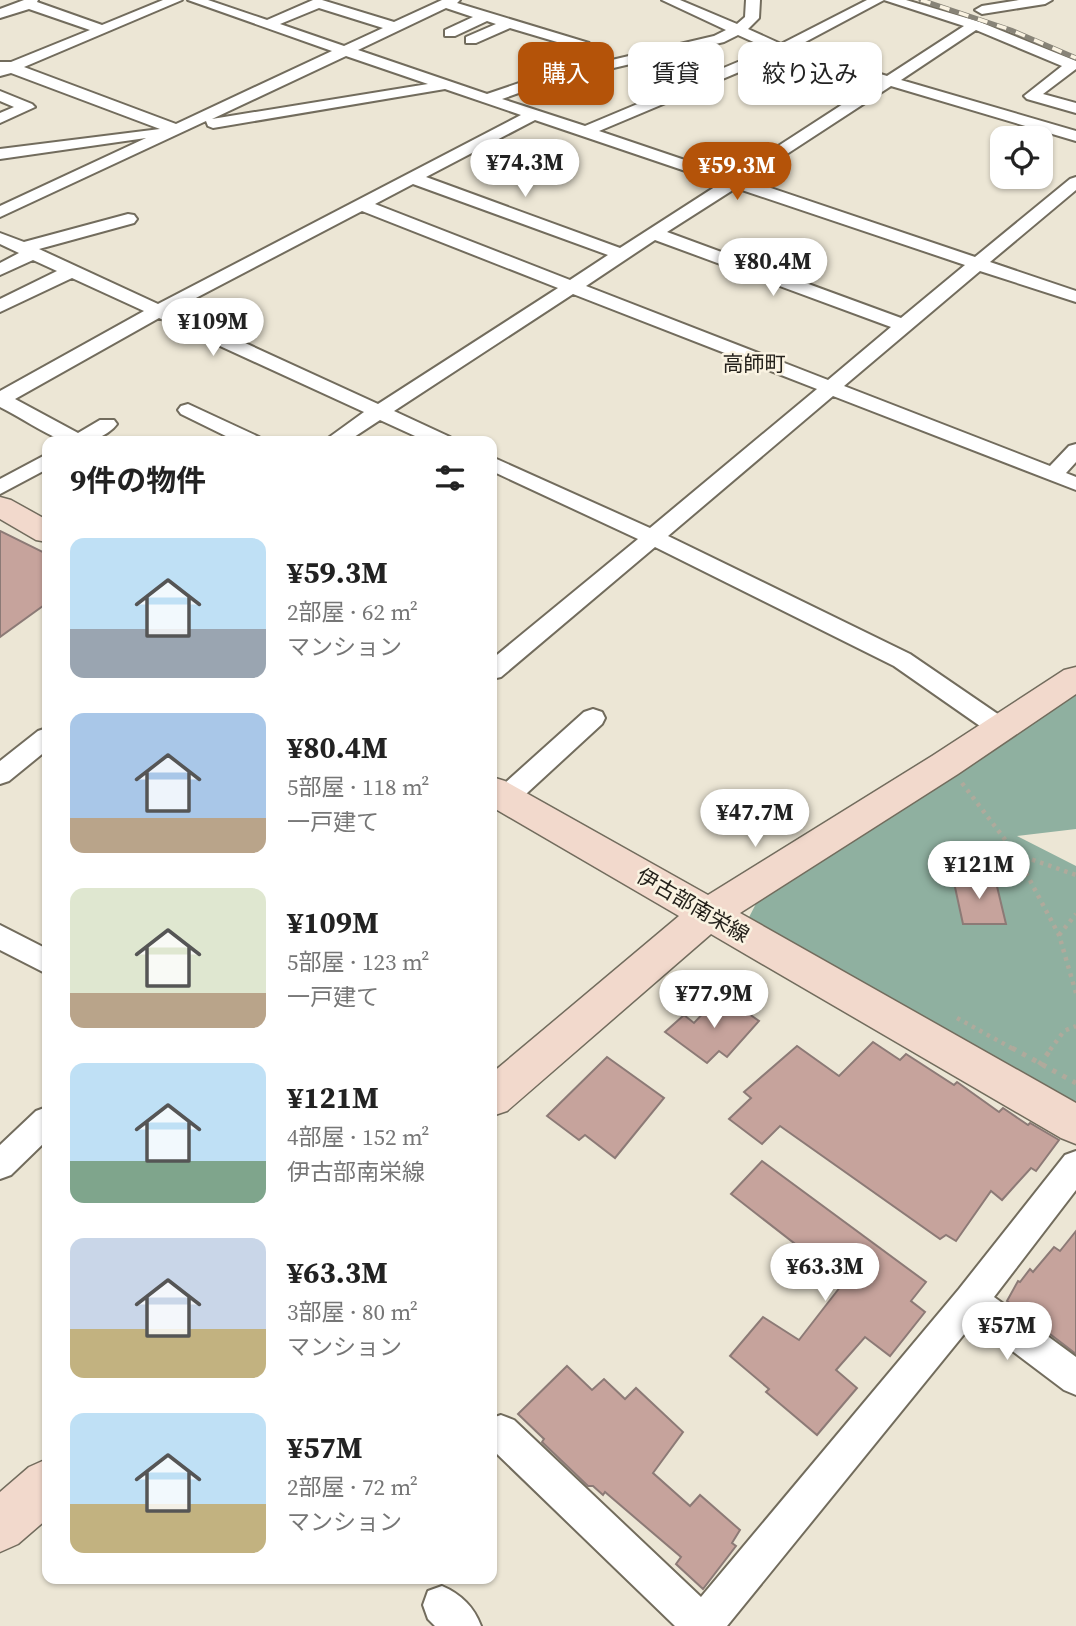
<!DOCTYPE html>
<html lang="ja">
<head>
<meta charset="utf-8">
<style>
  body { margin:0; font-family:"Source Serif 4","Noto Sans JP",serif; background:#f6f6f6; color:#222; height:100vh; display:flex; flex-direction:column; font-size:26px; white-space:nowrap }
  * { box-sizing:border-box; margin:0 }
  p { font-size:23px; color:#767676 }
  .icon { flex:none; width:38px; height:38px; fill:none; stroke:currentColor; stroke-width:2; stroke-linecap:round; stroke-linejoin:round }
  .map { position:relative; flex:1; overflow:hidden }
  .details { position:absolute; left:42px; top:436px; width:455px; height:1148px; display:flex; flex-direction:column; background:#fff; border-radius:14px; box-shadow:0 2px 5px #0004 }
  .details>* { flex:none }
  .hud { position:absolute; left:518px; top:42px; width:452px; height:63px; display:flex; gap:14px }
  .controls { position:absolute; left:990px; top:126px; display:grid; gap:14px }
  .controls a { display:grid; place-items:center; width:63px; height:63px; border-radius:14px; background:#fff; box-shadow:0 2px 5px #0004; font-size:35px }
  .price { position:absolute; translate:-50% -60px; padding:0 16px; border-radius:24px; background:#fff; color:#222; font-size:23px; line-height:46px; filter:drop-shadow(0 2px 4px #0008) }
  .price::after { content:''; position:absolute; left:50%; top:42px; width:21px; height:16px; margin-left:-10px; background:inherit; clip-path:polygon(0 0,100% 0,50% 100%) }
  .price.on { background:#b45309; color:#fff }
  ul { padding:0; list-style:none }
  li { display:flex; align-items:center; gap:21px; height:175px; padding:0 28px }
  li span { display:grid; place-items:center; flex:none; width:196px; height:140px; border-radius:14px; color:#555 }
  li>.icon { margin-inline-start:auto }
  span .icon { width:84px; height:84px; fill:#fffc; stroke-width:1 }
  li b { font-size:30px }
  h2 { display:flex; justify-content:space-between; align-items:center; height:84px; padding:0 28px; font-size:30px }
  .pill { padding:0 24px; border-radius:14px; background:#fff; box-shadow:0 2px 5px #0004; font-size:24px; line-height:63px }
  .pill.on { background:#b45309; color:#fff }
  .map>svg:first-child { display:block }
</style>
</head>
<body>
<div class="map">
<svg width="1076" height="1626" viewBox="0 0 1076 1626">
  <rect width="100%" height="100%" fill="#ece6d5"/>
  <path fill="#8fb0a0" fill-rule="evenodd" d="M1076,693v136l-59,7 59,30v245l-330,-188 14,-27zM953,878h42l11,46h-43z"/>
  <path fill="#c6a39c" stroke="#8c7a76" stroke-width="2" d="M0,531l47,23v49l-47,34z
    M953,878h42l11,46h-43z
    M721,994l38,27 -32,36 -8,-6 -12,12 -42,-31 19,-17 10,8z
    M873,1042l27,18 6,-6 48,31 3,-3 42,30 4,-4 25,17 2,-2 29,17 -23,31 -5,-3 -29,32 -11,-9 -35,50 -10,-6 -6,4 -160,-113 -18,18 -33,-25 22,-21 -7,-6 53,-46 42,30z
    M607,1057l57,41 -49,60 -30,-23 -6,5 -32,-24z
    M762,1161l164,121 -15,19 14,11 -35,44 -25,-19 -29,33 21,18 -40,47 -51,-43 3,-3 -39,-33 33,-39 36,23 45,-58 -113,-88z
    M1076,1231v123l-69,-53 11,-20 2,1 10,-13 3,3 21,-25 6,4z
    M567,1366l25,24 12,-11 21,20 11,-11 47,44 -30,41 37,33 10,-11 40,35 -8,13 4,3 -33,43 -27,-25 5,-7 -76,-65 -2,3 -10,-9h-5l-46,-44 2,-3 -26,-25z"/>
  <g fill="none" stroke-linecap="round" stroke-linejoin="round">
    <defs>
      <path id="street" d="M24,0h14l-1,2 65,23 61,-25h19l-158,67 152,57 156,-73 -144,-51h20l59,20 46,-20h9l72,22 48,-22h18l-3,3 132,40 2,3 -7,4 -74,-22 -34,15h-10v-6l30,-13 -9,-3 -32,15h-10v-6l28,-13 -27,-9 -88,42 129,44 44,-15 183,-43 12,-6 -64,-30h18l57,24 8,-7 1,-17h14l-1,18 -11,11 33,15 86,-44h39l74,22 96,39v8l-33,25 33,9v10l-49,-14 -3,-3 38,-30 -86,-36 -75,50 175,51v10l-185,-55 -144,94 228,77 95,-78 6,-2v13l-86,72 86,29v11l-96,-31 -136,115 206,80 19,-20 7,-2v18l-10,11 10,4v13l-243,-94 -165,140 242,118 98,67 3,6 -3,6 -9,3 -9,-3 -96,-67 -239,-119 -154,130 -9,2v-20l146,-120 -146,-68v-14l158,71 167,-139 -244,-95 -179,117 56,26 3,4h-27l-46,-21 -32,21h-24l40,-29 -205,-94 -144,81 63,34 22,-13h14l3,4c-10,14 -38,23 -54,17 -21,-9 -43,-24 -63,-34v-16l144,-80 -72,-33 -72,34v-13l57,-28 -24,-11 -33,15v-12l19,-10 -19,-9v-11l24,9 104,-28 6,1 3,4 -3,4 -95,26 119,55 363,-189 -76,-26 -232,39 -5,-2 -2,-5 -206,96v-11l146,-68 -146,21v-10l160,-20 -149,-56 -11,3v-14h11l79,-32 -61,-21 -29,9v-9zM884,0l80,26 -77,50 -93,-28zM319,8l64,20 -39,18 -64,-22zM738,35l31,14 -184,77 -83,-27 39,-14 183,-43zM782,54l95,28 -145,94 -133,-45zM346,56l82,28 -216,35zM535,120l186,63 -101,65 -194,-71zM413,184l195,71 -38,25 -195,-76zM736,188l229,77 -64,53 -234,-86zM362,211l196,77 -180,116 -205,-94zM655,240l236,87 -63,53 -242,-94z
        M1019,0h33l-7,4 -63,10 -7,-4 7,-4z
        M0,91l32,13 3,3 -35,16v-10l14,-6 -14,-6z
        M188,404l71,33 3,4h-26l-55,-27 -3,-4 3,-4z
        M47,454v15l-47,25v-15z
        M593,709l9,3 3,6 -3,6 -88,81 -9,2 -9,-2 -4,-7 4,-7 88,-79z
        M47,728v22l-38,31 -9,3v-23l38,-30z
        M0,925l47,24v25l-47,-24z
        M47,1107v33l-36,35 -11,4v-34l36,-34z
        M1076,1151v39l-82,107 82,60v38l-12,-5 -90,-68 -247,304h-52l-179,-173 -4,1v-36l9,-3 13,5 187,177 258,-308 106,-134z
        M442,1586c19,8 32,21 39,40h-46l-7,-7 -5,-14 5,-14z"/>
      <path id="secondary" d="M0,497l11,3 36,20v22l-11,-2 -36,-21z
        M1076,667v27l-118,80 -218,139 336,190v41l-15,-6 -350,-204 -204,177 -15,5v-43l187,-157 -187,-109v-30l13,4 203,114 224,-139 132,-86z
        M47,1459v60l-29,25 -18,8v-60l29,-25z"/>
    </defs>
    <use href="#street" stroke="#726c5d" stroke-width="4"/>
    <use href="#secondary" stroke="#726c5d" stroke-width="3"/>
    <path stroke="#afaa9c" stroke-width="4.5" stroke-dasharray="3.5 5" stroke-linecap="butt" d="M962,783l54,71 43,81 17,58
      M1016,854l60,21
      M1059,935l17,-21
      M957,1018l58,32
      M1050,1050l14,-19 12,-5"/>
    <path stroke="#afaa9c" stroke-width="5" stroke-dasharray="4.5 7" stroke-linecap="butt" d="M1012,1048l64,35
      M1039,1065l13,-17"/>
    <use href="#street" fill="#fff" fill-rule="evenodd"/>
    <use href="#secondary" fill="#f2d9cc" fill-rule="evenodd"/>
    <defs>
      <path id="rail" d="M921,0l90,30 65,28"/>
    </defs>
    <use href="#rail" stroke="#888478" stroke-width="5"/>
    <use href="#rail" stroke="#faf3e2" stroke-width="3.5" stroke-dasharray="10" stroke-linecap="butt"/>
  </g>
  <g text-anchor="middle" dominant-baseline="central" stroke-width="5" stroke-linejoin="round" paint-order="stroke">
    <g font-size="21" fill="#25221c" stroke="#faf3e2">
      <text x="754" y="363">高師町</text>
    </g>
    <g font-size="21" fill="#25221c" stroke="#faf3e2">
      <text transform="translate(693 905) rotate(30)">伊古部南栄線</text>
    </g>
  </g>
</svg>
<div class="controls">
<a><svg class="icon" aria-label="locate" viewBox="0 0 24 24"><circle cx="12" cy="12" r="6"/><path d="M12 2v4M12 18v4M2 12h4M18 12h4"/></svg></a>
</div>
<b class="price" style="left:525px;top:199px">¥74.3M</b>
<b class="price on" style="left:737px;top:202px">¥59.3M</b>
<b class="price" style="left:773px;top:298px">¥80.4M</b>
<b class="price" style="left:213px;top:358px">¥109M</b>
<b class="price" style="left:755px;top:849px">¥47.7M</b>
<b class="price" style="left:979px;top:901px">¥121M</b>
<b class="price" style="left:714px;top:1030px">¥77.9M</b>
<b class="price" style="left:825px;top:1303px">¥63.3M</b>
<b class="price" style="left:1007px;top:1362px">¥57M</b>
<div class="hud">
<a class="pill on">購入</a>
<a class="pill">賃貸</a>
<a class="pill">絞り込み</a>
</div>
<section class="details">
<h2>9件の物件<svg class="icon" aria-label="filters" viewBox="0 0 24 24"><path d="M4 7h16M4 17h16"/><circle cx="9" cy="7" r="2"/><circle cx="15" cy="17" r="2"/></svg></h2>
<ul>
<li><span style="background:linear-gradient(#bfe0f5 65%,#9aa5b1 0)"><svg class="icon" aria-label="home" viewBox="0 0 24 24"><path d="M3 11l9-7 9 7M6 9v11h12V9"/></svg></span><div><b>¥59.3M</b><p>2部屋 · 62 m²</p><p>マンション</p></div></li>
<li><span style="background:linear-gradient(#a9c7e8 75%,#b9a48a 0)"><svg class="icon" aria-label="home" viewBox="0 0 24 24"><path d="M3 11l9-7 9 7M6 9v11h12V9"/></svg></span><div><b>¥80.4M</b><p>5部屋 · 118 m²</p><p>一戸建て</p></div></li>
<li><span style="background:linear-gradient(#dfe7d0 75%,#b9a48a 0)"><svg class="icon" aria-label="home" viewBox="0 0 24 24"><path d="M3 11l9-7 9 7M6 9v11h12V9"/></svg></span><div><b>¥109M</b><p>5部屋 · 123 m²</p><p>一戸建て</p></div></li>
<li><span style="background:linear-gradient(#bfe0f5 70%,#7fa58c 0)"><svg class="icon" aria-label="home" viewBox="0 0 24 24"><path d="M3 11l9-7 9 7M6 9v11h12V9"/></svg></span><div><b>¥121M</b><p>4部屋 · 152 m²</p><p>伊古部南栄線</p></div></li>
<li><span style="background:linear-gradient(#c9d6e8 65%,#c2b280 0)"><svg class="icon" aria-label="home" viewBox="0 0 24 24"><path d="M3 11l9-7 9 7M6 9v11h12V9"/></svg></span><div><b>¥63.3M</b><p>3部屋 · 80 m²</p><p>マンション</p></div></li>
<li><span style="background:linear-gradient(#bfe0f5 65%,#c2b280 0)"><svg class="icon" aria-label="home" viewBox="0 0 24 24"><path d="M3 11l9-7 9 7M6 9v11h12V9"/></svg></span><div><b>¥57M</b><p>2部屋 · 72 m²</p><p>マンション</p></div></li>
</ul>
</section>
</div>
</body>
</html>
